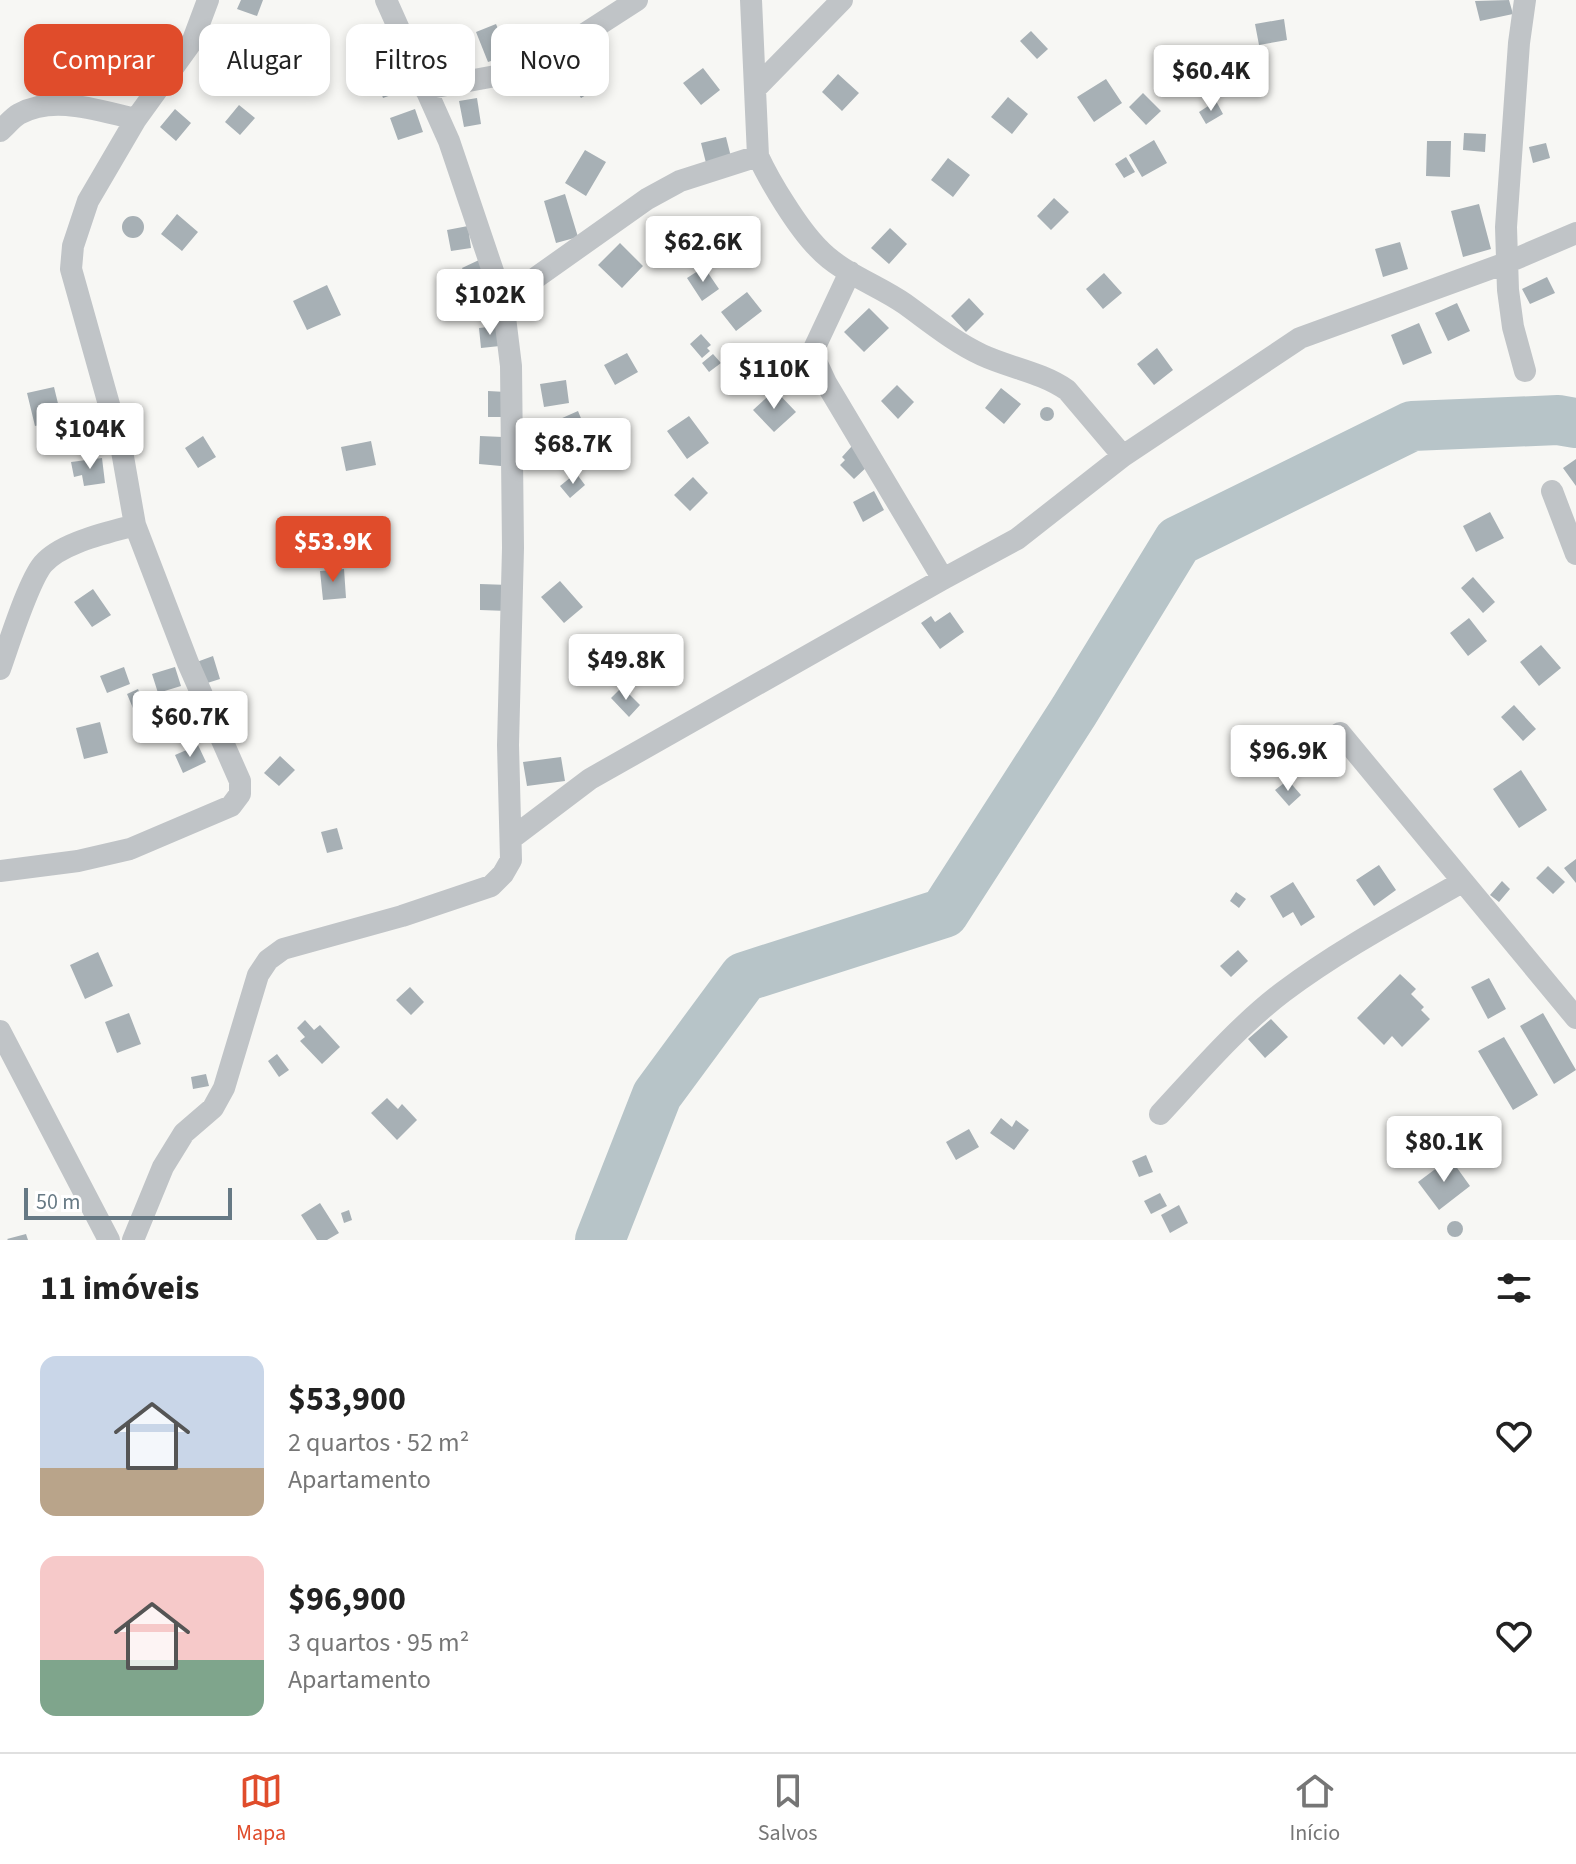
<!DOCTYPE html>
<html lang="pt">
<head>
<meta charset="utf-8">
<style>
  body { margin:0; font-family:"Source Sans 3",sans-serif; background:#f6f6f6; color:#222; height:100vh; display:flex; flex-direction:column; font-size:30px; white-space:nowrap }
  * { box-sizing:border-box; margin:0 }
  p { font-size:26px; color:#767676 }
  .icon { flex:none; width:44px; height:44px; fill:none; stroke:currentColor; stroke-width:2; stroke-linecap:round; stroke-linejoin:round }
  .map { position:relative; height:1240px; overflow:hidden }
  .side { display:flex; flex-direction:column; background:#fff; flex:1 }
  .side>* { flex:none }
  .hud { position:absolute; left:24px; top:24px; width:800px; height:72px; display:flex; gap:16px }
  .scale { position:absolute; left:24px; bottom:20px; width:208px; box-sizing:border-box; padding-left:8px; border:4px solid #667984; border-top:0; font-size:22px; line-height:28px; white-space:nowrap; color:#667984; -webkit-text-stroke:6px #fff; paint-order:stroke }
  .price { position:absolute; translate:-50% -68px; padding:0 18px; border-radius:8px; background:#fff; color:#222; font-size:26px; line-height:52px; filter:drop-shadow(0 2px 4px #0008) }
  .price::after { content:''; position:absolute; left:50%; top:48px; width:24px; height:18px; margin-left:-12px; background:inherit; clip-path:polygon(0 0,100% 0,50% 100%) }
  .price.on { background:#e04c2b; color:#fff }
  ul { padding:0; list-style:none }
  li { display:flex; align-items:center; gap:24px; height:200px; padding:0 40px }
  li span { display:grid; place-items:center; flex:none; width:224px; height:160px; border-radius:16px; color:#555 }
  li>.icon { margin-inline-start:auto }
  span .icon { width:96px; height:96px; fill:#fffc; stroke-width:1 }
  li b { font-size:34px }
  h2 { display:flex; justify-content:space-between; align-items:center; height:96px; padding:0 40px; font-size:34px }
  .pill { padding:0 28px; border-radius:16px; background:#fff; box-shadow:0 4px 12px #0003; font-size:28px; line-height:72px }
  .pill.on { background:#e04c2b; color:#fff }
  .tabs { display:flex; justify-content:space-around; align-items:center; height:112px; border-top:2px solid #e0e0e0; background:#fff; font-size:22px; color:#767676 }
  .tabs a { display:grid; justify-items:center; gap:4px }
  .tabs .on { color:#e04c2b }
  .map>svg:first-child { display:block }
</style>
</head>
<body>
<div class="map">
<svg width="1576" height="1240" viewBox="0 0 1576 1240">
  <rect width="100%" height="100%" fill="#f7f7f4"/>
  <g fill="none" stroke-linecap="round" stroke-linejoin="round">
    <path stroke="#b7c4c8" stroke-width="50" d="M600,1240l57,-145 87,-118 200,-64 130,-202 104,-170 234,-115 146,-6 18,3"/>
  </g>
  <path fill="#a7b0b5" d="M241,0h22l-6,16 -20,-7z
    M1509,0l4,14 -33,7 -5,-20z
    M1284,19l3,21 -28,5 -4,-21z
    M496,24l13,31 -21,7 -12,-30z
    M1031,31l17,18 -11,10 -17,-18z
    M1201,45l13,22 -23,14 -13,-22z
    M584,64l14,24 -17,10 -14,-23z
    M703,68l17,22 -19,15 -18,-22z
    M397,69l8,21 -22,8 -7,-20z
    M838,74l21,19 -17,18 -20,-19z
    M1106,79l16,24 -28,19 -17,-25z
    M1143,93l18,18 -15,14 -17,-18z
    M1008,97l20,17 -16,20 -21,-17z
    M477,98l4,26 -17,3 -5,-26z
    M1216,101l7,13 -17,10 -7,-12z
    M239,105l16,13 -15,17 -15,-13z
    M175,109l16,14 -15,18 -16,-14z
    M415,109l8,23 -25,8 -8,-22z
    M1464,133l22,1 -1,18 -22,-2z
    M726,137l5,20 -25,6 -5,-20z
    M1154,140l13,23 -25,14 -13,-22z
    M1427,141h24l-1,36 -24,-1z
    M1546,143l4,15 -17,5 -4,-16z
    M585,150l21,12 -20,34 -21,-13z
    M1126,157l9,15 -11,6 -9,-14z
    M948,158l22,17 -17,22 -22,-17z
    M565,194l13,43 -22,6 -12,-42z
    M1054,198l15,14 -18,18 -14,-14z
    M1479,204l12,45 -28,8 -12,-46z
    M177,214l21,18 -16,19 -21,-17z
    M122 227a11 11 0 1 1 22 0a11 11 0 1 1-22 0Z
    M468,226l3,22 -20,3 -4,-21z
    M890,228l17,16 -18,20 -18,-16z
    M1400,242l8,27 -25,8 -8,-28z
    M620,243l23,23 -21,22 -24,-23z
    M479,260l12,25 -17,8 -12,-25z
    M704,267l15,22 -17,12 -15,-23z
    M1104,273l18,20 -19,16 -17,-20z
    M1547,277l8,16 -25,11 -8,-15z
    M327,285l14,30 -34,15 -14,-29z
    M747,292l15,19 -26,20 -15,-19z
    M969,298l15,16 -18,18 -15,-16z
    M1457,303l13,28 -22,10 -13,-28z
    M463,304l3,16 -11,1 -2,-16z
    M869,308l20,20 -25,24 -20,-20z
    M1419,323l13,30 -29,12 -12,-30z
    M498,326l2,20 -19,2 -2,-20z
    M701,334l10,11 -4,3 3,3 -8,7 -12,-14z
    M1157,348l16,22 -19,15 -17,-21z
    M627,353l11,19 -23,13 -11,-20z
    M713,354l8,9 -12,9 -7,-9z
    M566,380l3,23 -25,4 -4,-23z
    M897,385l17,17 -16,17 -17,-18z
    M54,387l8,33 -27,6 -8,-33z
    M1001,388l20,16 -17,20 -19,-16z
    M775,390l21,22 -22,20 -21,-22z
    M488,391l18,1v25h-18z
    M1040 414a7 7 0 1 1 14 0a7 7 0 1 1-14 0Z
    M578,411l12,29 -19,8 -11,-29z
    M689,416l20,27 -22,16 -20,-28z
    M203,436l13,21 -18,11 -13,-20z
    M480,436l23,1 -2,29 -22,-2z
    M371,441l5,24 -30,6 -5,-24z
    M852,446l18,18 -16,15 -14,-14 5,-5 -3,-3z
    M102,458l3,25 -21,3 -2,-11 -8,2 -3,-15z
    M1576,459v27l-13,-18z
    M576,473l9,12 -15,13 -10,-12z
    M693,477l15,16 -18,18 -16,-16z
    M874,491l10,19 -21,12 -10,-20z
    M1490,512l14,26 -28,14 -13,-26z
    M342,520v32h-23l-1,-31z
    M344,569l2,29 -23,2 -3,-29z
    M1473,577l22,25 -12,11 -22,-25z
    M560,581l23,26 -19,16 -23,-26z
    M480,584l29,1 -1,26 -28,-1z
    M93,589l18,26 -19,12 -18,-25z
    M950,612l14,20 -24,17 -19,-26 10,-7 4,6z
    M1469,618l18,23 -19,15 -18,-23z
    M1541,645l20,23 -22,18 -19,-24z
    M213,656l7,23 -19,6 -7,-22z
    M124,667l6,17 -23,9 -7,-17z
    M175,667l6,19 -23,7 -6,-19z
    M622,687l18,18 -11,12 -18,-19z
    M138,689l3,8 8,-4 8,18 -19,9 -11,-26z
    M232,693l15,32 -21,10 -16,-32z
    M1514,705l22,24 -13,12 -22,-24z
    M100,722l8,31 -24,6 -8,-31z
    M198,745l8,17 -23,11 -8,-18z
    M280,756l15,14 -16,16 -15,-13z
    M561,757l4,24 -38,5 -4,-24z
    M1521,770l26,40 -28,18 -26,-39z
    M1288,780l13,15 -12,11 -14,-16z
    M337,828l6,21 -16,4 -6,-21z
    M1576,859v24l-12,-15z
    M1379,865l17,25 -22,16 -18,-26z
    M1548,866l17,16 -12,12 -17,-16z
    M1502,881l8,8 -11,13 -9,-7z
    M1293,882l22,35 -14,9 -8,-14 -10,6 -13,-22z
    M1236,892l10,7 -7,9 -9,-7z
    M1238,950l10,11 -17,16 -11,-11z
    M98,952l15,34 -28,13 -15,-34z
    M1400,974l16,15 -5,5 13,13 -3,3 9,9 -28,28 -10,-11 -8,9 -27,-27z
    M1489,978l17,31 -18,10 -17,-32z
    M410,987l14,15 -13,13 -15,-15z
    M129,1013l12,31 -24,9 -12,-31z
    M1543,1013l33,57 -22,14 -34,-58z
    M1271,1019l17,18 -23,21 -17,-19z
    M305,1020l9,10 6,-5 20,22 -18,17 -22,-23 5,-4 -8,-9z
    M1504,1037l34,58 -25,15 -35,-59z
    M277,1054l12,16 -10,7 -11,-16z
    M206,1074l3,12 -16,3 -2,-12z
    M387,1098l11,11 4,-5 15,16 -20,20 -26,-27z
    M1001,1118l11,9 4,-7 13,10 -15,20 -24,-17z
    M969,1129l10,18 -23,13 -10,-18z
    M1146,1155l7,17 -14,5 -7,-16z
    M1450,1158l20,28 -31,24 -21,-28z
    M1160,1193l7,13 -16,8 -7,-13z
    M320,1203l19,30 -12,7h-10l-16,-25z
    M1179,1205l9,18 -18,10 -9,-18z
    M349,1210l3,10 -8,3 -3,-10z
    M1447 1229a8 8 0 1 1 16 0a8 8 0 1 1-16 0Z
    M26,1234l2,6h-20l-1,-1z"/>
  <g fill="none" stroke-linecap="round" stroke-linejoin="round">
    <path stroke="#c0c4c7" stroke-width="22" d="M751,0l7,156c12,26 40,72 60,92 23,25 60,37 87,56 25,18 49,38 77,51 28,13 59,17 85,35l56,66
      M425,89l76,-14 57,-24 79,-51
      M755,89l87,-89
      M0,131c6,-5 12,-13 19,-17 35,-20 80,-3 117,5
      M850,272l-38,81 14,30 117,196
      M503,301l144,-102 33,-18 78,-25
      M1525,371l-12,-44 -5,-37 -2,-63 13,-184 6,-43
      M1552,491l24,63
      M0,669c9,-25 28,-87 43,-105 19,-22 65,-31 92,-39
      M1340,733l236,285
      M512,838l78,-59 353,-200 74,-40 106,-83 177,-118 206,-75 70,-30
      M0,871l78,-10 52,-12 101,-43 9,-12v-13l-52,-118 -53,-138 -13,-74 -51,-182 2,-23 15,-45 48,-82 57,-79 15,-40
      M0,1031l109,209
      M1160,1114c39,-42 77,-87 123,-122 56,-42 118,-75 179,-110
      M133,1240l30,-73 21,-34 29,-25 11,-20 34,-113 10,-15 15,-11 119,-33 89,-30 12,-12 8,-14 -3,-115 5,-197 -2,-182 -8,-65 -54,-160 -63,-141"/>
  </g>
</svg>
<div class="scale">50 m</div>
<b class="price" style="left:1211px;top:113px">$60.4K</b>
<b class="price" style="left:703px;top:284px">$62.6K</b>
<b class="price" style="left:490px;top:337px">$102K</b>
<b class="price" style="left:774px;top:411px">$110K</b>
<b class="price" style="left:90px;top:471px">$104K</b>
<b class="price" style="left:573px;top:486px">$68.7K</b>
<b class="price on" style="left:333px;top:584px">$53.9K</b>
<b class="price" style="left:626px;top:702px">$49.8K</b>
<b class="price" style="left:190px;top:759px">$60.7K</b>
<b class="price" style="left:1288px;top:793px">$96.9K</b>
<b class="price" style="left:1444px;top:1184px">$80.1K</b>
<div class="hud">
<a class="pill on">Comprar</a>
<a class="pill">Alugar</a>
<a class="pill">Filtros</a>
<a class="pill">Novo</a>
</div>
</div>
<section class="side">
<h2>11 imóveis<svg class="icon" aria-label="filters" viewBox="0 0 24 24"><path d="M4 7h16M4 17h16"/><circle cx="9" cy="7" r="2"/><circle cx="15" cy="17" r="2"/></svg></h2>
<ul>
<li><span style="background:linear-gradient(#c9d6e8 70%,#b9a48a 0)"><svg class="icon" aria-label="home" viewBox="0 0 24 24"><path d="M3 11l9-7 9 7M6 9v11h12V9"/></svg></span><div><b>$53,900</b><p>2 quartos · 52 m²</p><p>Apartamento</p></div><svg class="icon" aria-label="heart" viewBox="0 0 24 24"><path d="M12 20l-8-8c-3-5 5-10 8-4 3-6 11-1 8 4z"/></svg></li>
<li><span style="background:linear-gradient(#f6c9c9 65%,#7fa58c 0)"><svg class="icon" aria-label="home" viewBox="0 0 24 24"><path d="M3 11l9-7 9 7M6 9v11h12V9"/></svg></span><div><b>$96,900</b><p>3 quartos · 95 m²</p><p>Apartamento</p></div><svg class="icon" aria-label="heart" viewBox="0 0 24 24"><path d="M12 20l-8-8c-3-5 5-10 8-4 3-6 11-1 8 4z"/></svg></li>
</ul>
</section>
<nav class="tabs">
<a class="on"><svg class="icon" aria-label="map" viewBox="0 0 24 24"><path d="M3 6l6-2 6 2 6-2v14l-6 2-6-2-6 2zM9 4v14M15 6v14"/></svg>Mapa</a>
<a><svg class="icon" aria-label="saved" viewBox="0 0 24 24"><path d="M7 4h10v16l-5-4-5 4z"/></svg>Salvos</a>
<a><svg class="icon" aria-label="home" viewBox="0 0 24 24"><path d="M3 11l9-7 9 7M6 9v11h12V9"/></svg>Início</a>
</nav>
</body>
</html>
